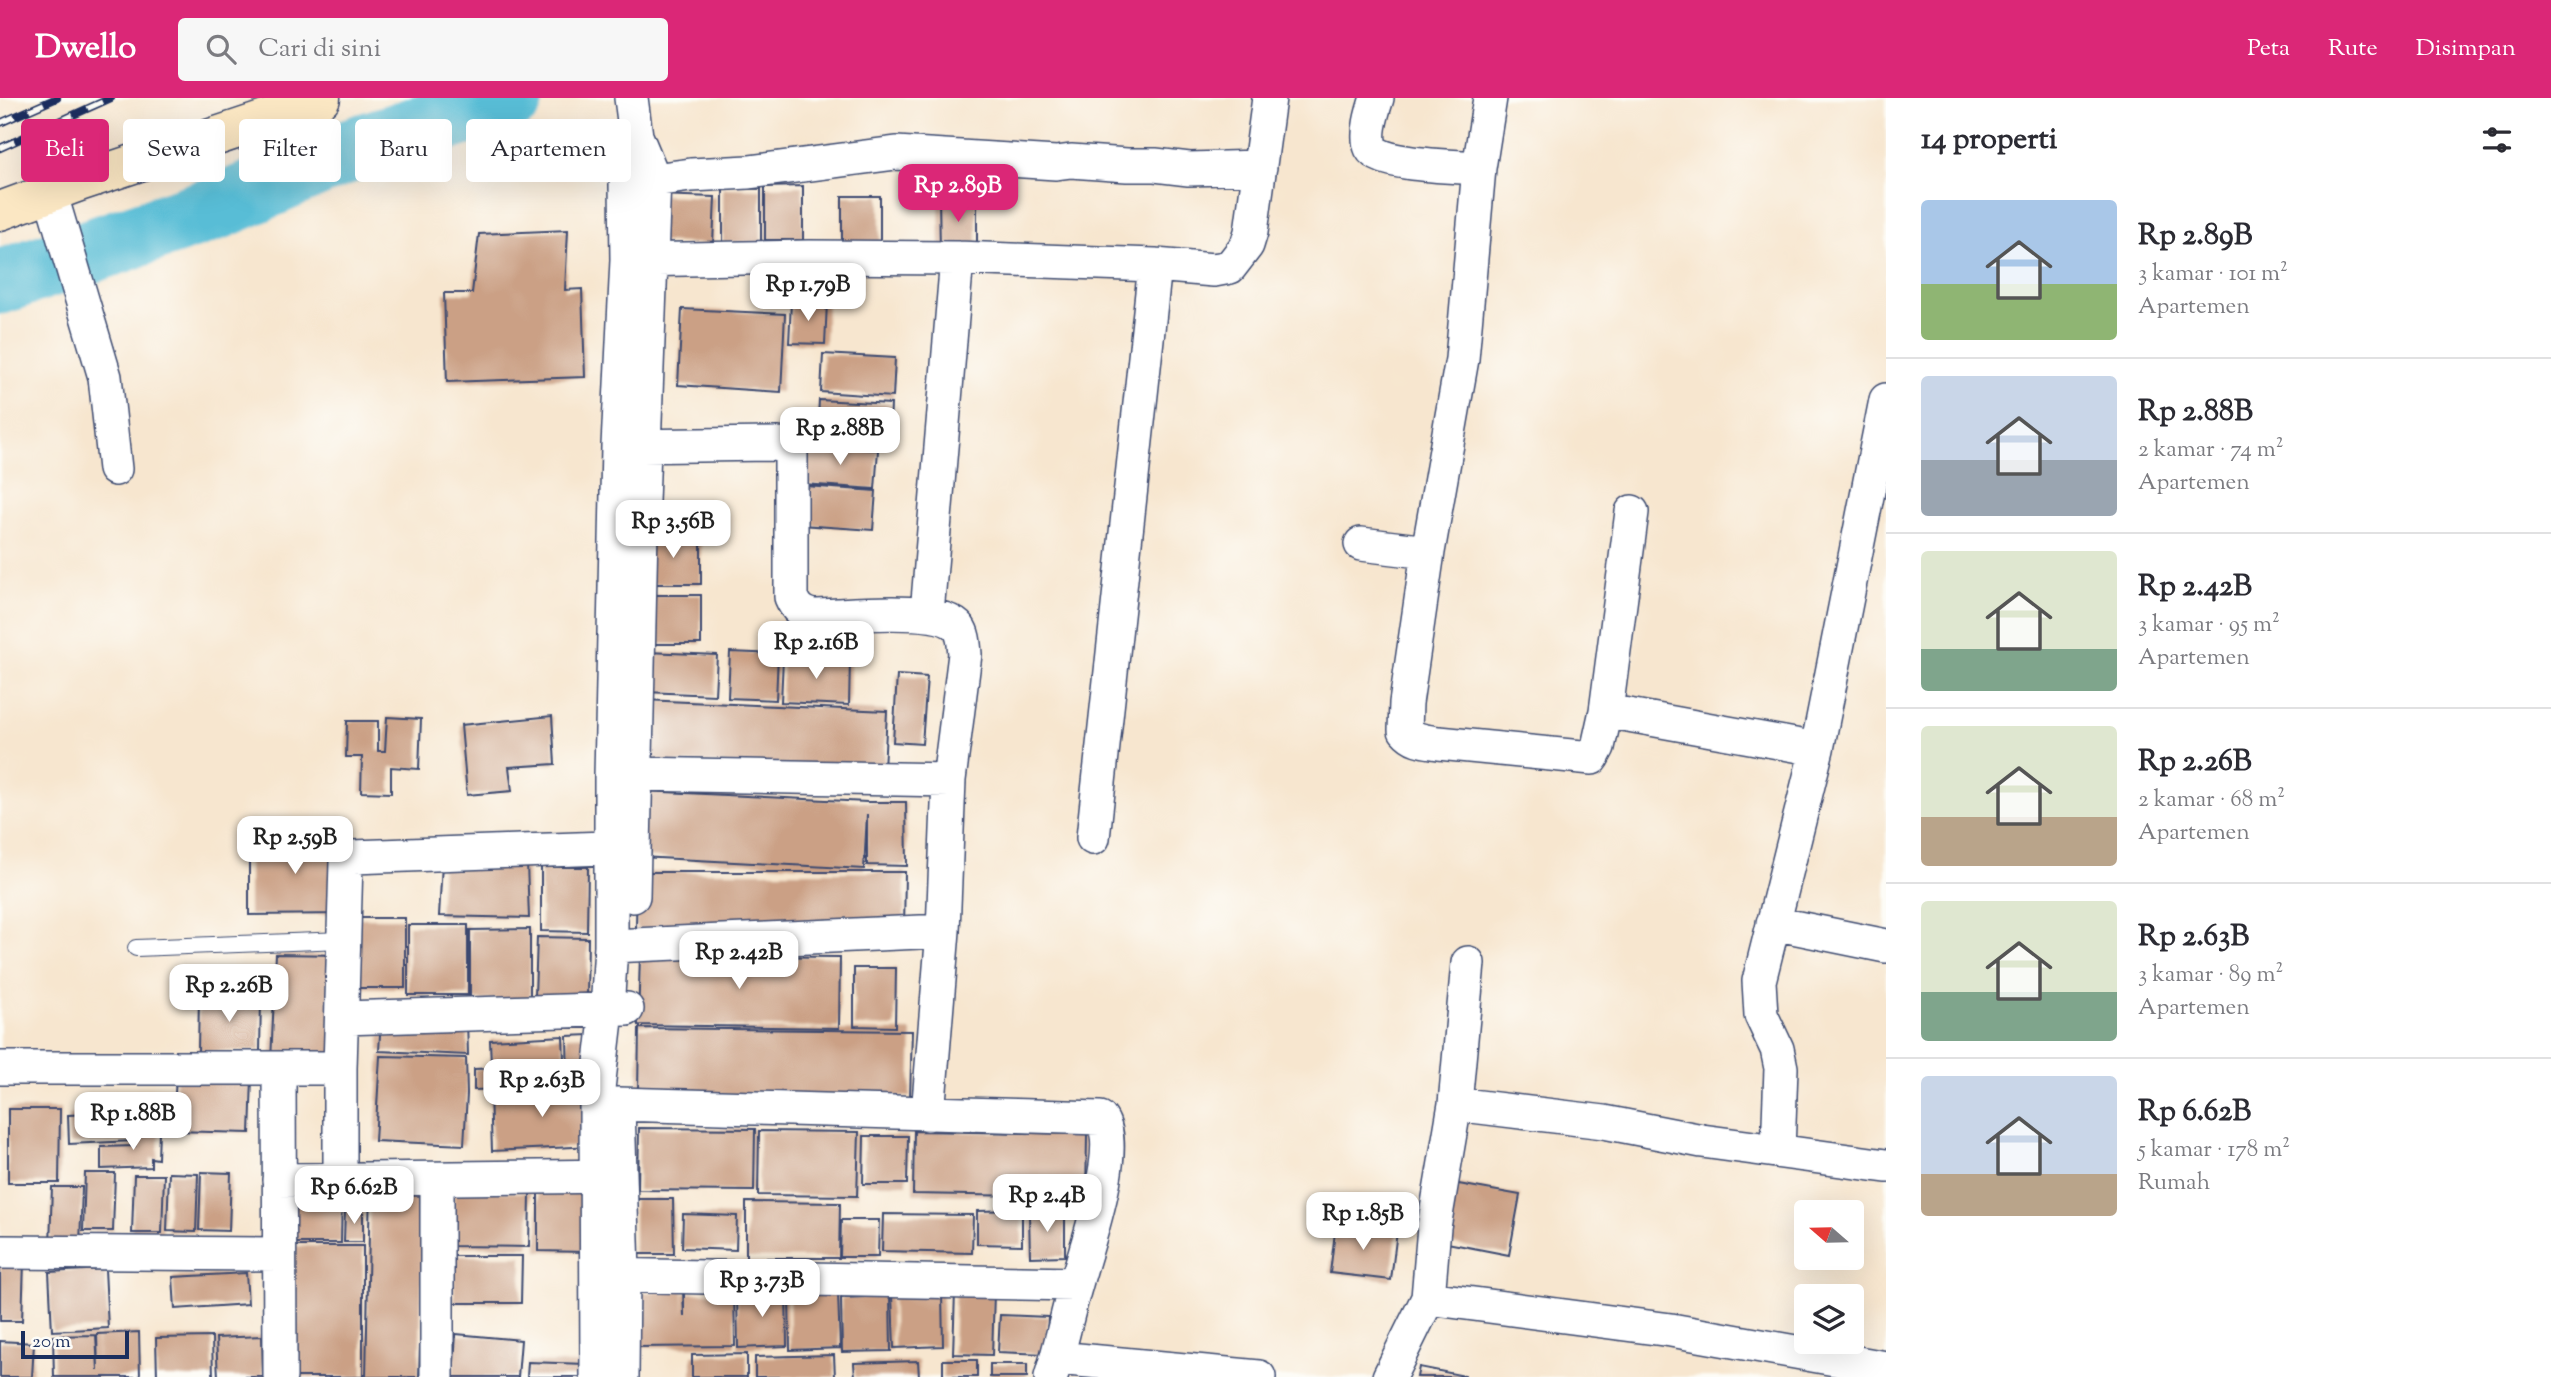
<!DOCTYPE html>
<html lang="id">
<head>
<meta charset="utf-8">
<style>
  body { margin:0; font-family:"Sorts Mill Goudy",serif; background:#f7f7f7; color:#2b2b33; height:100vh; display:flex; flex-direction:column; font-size:26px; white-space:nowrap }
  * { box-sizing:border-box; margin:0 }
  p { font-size:23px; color:#7c7c81 }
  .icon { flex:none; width:38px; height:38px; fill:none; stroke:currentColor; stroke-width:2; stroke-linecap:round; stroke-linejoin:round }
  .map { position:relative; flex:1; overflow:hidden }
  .sheet { display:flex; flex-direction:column; background:#fff; width:665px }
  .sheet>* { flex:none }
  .top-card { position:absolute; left:21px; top:21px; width:665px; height:63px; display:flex; gap:14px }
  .needle { width:46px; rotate:290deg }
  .fabs { position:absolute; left:1794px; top:1102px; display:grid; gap:14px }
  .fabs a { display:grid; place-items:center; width:70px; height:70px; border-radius:7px; background:#fff; box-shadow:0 7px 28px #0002; font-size:35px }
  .scale { position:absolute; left:21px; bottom:18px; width:108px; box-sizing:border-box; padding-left:7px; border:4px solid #1b2f5e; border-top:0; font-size:19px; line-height:24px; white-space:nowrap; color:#1b2f5e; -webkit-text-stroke:5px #fdfcf7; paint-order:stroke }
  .price { position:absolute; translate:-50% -60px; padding:0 16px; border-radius:14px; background:#fff; color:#222; font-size:23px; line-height:46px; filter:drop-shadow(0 2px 4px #0008) }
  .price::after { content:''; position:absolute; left:50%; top:42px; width:21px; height:16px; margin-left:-10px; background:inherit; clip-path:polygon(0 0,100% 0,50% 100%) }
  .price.active { background:#db2777; color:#fff }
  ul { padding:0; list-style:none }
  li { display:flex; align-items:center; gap:21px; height:175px; padding:0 35px }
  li+li { border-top:2px solid #e1e1e2 }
  li span { display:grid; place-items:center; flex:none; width:196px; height:140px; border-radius:7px; color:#555 }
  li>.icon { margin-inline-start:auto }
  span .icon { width:84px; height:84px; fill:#fffc; stroke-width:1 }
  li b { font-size:30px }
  h2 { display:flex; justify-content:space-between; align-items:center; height:84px; padding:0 35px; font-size:30px }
  .tag { padding:0 24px; border-radius:7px; background:#fff; box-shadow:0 7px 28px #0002; font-size:24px; line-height:63px }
  .tag.active { background:#db2777; color:#fff }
  header { display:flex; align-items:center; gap:42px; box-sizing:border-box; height:98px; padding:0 35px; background:#db2777; color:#fff }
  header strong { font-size:33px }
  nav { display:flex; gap:38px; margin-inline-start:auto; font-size:24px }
  .search { width:490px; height:63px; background:#f7f7f7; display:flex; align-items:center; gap:18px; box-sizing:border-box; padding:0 24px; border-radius:7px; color:#7c7c81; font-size:26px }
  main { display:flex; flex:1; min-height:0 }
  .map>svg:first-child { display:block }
</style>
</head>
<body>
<header>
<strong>Dwello</strong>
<div class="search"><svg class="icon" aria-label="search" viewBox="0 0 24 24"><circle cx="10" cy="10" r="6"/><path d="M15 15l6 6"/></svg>Cari di sini</div>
<nav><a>Peta</a><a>Rute</a><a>Disimpan</a></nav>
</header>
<main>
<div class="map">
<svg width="1886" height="1279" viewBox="0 0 1886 1279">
  <rect width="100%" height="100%" fill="#fdfcf7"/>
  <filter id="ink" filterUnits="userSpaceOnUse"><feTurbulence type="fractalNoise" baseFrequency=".0143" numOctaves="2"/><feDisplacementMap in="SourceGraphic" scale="14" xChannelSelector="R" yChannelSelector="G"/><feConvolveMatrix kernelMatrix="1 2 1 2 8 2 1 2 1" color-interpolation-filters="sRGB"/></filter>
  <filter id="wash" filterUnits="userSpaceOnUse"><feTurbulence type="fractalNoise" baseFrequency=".00686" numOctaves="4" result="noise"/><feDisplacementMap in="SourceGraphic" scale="28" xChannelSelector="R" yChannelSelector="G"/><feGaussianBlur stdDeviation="1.57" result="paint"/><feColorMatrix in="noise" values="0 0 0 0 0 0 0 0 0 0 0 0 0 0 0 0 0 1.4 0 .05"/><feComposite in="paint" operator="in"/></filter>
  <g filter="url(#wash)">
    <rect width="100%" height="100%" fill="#f7e6cf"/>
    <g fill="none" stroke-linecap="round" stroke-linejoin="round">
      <path stroke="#58bdd6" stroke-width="65" d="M0,184l219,-75 129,-56 163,-53"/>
    </g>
    <g id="blocks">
      <path fill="#cba085" d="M803,88v54h-38v-53z
        M723,90l38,1v53h-38z
        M656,97l59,2 -2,47 -58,-2z
        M842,98h38v53l-38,1z
        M939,99h38v54h-37z
        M568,132l-3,60 17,-1 3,88 -138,5 -3,-89h28l7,-59z
        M791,204l36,1 -2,41 -36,-1z
        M682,211l103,5 -4,78 -103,-7z
        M823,256l72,4 -2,39 -72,-5z
        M819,302l72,4 -2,39 -72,-4z
        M805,348l73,4 -3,39 -72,-5z
        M804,388l72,5 -3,39 -72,-5z
        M645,437h56v49h-56z
        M645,497h56v49h-56z
        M647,554l70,3 -2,40 -69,-3z
        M730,554l48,2 -2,46 -48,-2z
        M783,560l67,2 -1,45 -68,-3z
        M897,577l30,2 -5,67 -29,-2z
        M643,602l244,11 -3,59 -243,-9z
        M552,618l3,48 -46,3 3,24 -45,4 -6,-70z
        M387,619l34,2 -2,50 -28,-2v26l-30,-1 1,-35h-16l1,-36h31v30h7z
        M643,693l224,11h39l1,64 -40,-1v-51l-3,55 -224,-12z
        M249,740h92v76l-92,1z
        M442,765h85l2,55 -90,-2z
        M541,769h47l-1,65 -46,-1z
        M637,774h268l-1,58 -268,-1z
        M345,820h60v70h-60z
        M408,827h60v70h-60z
        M530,831v71h-60v-70z
        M537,839l51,1 -1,60 -52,-1z
        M276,856l65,1 -6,107 -64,-1z
        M640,857l200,2 -1,71 -201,-3z
        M854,870h42l-1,59 -41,-1z
        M199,899l62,1 -1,53h-62z
        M381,920l86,1 1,36 -89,-4z
        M639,930l273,3 -2,66 -272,-4z
        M590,937l1,51 -23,1 -1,-51z
        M563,938l1,24 -73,4 -1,-24z
        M380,958l86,2 1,36 -3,51 -89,-4z
        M525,969l1,21 -52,2v-21z
        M529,971h23l1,19 -22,1z
        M176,977l76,3 -2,55 -77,-2z
        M592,990l2,58 -102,5 -2,-59z
        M8,1011h52l-1,74h-51z
        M132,1014l2,29 -65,3 -1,-29z
        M639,1030l116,1 -1,62 -116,-1z
        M136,1032l23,1 -1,28 -7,-1v9l-50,2v-22l34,-1z
        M759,1033l100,1 -2,64 -99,-1z
        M914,1033l173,3 -1,63 -173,-3z
        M864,1038h44l-1,48h-44z
        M201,1074l30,1 -2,58 -30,-1z
        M85,1075h30l-2,58h-30z
        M169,1075l29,1 -2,58 -29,-1z
        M134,1077h30l-2,58h-30z
        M425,1084l-6,195h-53l4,-193z
        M1453,1085l67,12 -11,60 -67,-13z
        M52,1089h30l-2,58h-30z
        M454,1092l76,3 -1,54 -77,-1z
        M292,1093h50l-1,52h-50z
        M538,1093h49l-1,61 -48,-1z
        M634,1101h39l1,55h-40z
        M746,1104l94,1 -1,55h-93z
        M345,1112h18v32h-19z
        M1022,1112v35l-45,-1v-33z
        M1065,1113v45l-35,1 -1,-45z
        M683,1116l54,2 -1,34 -54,-2z
        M883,1116l90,1 -1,38 -90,-2z
        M841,1122h38l-1,37h-38z
        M1336,1126l61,7 -6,49 -61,-7z
        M289,1148h74v131h-74z
        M454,1158h68l-1,47h-67z
        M0,1164h24l-2,59h-22z
        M105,1171l3,59 -56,3 -3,-59z
        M246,1175l2,31 -73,5 -2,-32z
        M683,1193l1,26v-24l50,-1 1,54 -100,1 -1,-54z
        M786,1193l1,55 -49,2 -1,-55z
        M955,1193l39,1 -2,63 -39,-1z
        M942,1194l1,54 -49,2 -2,-54z
        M838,1196l2,54 -50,2 -1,-55z
        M890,1198l1,55 -49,1 -1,-54z
        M1000,1217l48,2 -2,37 -48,-2z
        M139,1234l1,45h-86l-1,-41 43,-1 2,35 -1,-36z
        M456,1236l65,6 -3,37h-65z
        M262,1238l1,41h-45l-2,-39z
        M212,1239l1,40h-56l-1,-39z
        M0,1243l34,2 -2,34h-32z
        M747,1256v23h-55v-22z
        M834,1257l1,22h-80v-20z
        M943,1262h34v17h-34z
        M918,1263l1,16h-64l-1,-14z
        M528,1264l58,2 -1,13h-58z
        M990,1266h37v13h-37z
        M1419,1269l46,9v1h-48z"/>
    </g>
  </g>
  <g filter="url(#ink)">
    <use href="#blocks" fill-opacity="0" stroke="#3c4a6f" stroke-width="2"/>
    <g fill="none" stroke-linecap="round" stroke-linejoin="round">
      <defs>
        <path id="lane" d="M136,850l207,-8"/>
        <path id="street" d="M1377,0c-4,12 -12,37 -6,50 9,18 87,18 108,20
          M1490,0l-11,70 -17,191 -34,193 -22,151 -1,27c9,11 21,11 34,13l153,15 6,-11 8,-36 26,-199
          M631,85l60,-8 58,-3 147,-19 160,10 15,-2 56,4h28l34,4 71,-2
          M50,94l55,185 10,92
          M630,162l179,-3 148,1 198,7 59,5 16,-3 17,-22 4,-13 18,-134
          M624,348l155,-2 10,6 2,5v142c5,12 10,16 22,19 30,0 128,-12 146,12 5,7 5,17 6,26l-16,126 -6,151 -15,183
          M1361,446l67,8
          M927,515l30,-355
          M1606,613l211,38
          M613,678l23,-2 313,6
          M1093,740l62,-573
          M633,798l8,-367 13,-350 -18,-43
          M1773,825l113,23
          M611,848l332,-15
          M343,920l284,-9
          M0,970h340
          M279,970l1,309
          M1455,1006l13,-141
          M598,1008l20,-2 482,14c23,27 -15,132 -24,166 -9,30 -15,62 -25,93
          M618,1009l5,166 -1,104
          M1778,1053l3,-83 -4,-19 -16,-34 -2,-34 58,-232 69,-349
          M340,1081v-111l6,-206 7,-5 280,-10
          M279,1082l337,-4
          M0,1154l279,2
          M602,1177l474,9
          M1428,1200l243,32 215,38
          M1057,1260l202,19
          M437,1279v-198
          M597,1279l-1,-271 11,-95 4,-65v-170l7,-330 9,-186 -1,-76 10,-48 -5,-38
          M1389,1279l39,-79 6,-71 21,-123 149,18 98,19 184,25"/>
        <path id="secondary" d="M0,113l82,-30 216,-72 23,-11"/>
      </defs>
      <use href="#lane" stroke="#3c4a6f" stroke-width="18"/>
      <use href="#street" stroke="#3c4a6f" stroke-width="36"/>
      <use href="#secondary" stroke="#3c4a6f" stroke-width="41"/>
      <use href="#lane" stroke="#fff" stroke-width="16"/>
      <use href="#street" stroke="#fff" stroke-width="33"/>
      <use href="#secondary" stroke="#fbe7c3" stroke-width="38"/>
      <defs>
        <path id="rail" d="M0,25l57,-25
          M0,50l111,-50"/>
      </defs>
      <use href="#rail" stroke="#1b2f5e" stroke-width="8"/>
      <use href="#rail" stroke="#fdfcf7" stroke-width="5" stroke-dasharray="16" stroke-linecap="butt"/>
    </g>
  </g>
</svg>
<div class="fabs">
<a><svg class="needle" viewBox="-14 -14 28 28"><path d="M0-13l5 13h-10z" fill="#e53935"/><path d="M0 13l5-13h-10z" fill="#7c7c81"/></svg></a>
<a><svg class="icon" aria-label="layers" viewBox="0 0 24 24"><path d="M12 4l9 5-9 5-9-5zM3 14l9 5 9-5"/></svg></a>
</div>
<div class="scale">20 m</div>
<b class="price active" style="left:958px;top:126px">Rp 2.89B</b>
<b class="price" style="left:808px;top:225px">Rp 1.79B</b>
<b class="price" style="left:840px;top:369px">Rp 2.88B</b>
<b class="price" style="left:673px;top:462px">Rp 3.56B</b>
<b class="price" style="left:816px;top:583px">Rp 2.16B</b>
<b class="price" style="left:295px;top:778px">Rp 2.59B</b>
<b class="price" style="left:739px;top:893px">Rp 2.42B</b>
<b class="price" style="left:229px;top:926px">Rp 2.26B</b>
<b class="price" style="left:542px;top:1021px">Rp 2.63B</b>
<b class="price" style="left:133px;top:1054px">Rp 1.88B</b>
<b class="price" style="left:354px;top:1128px">Rp 6.62B</b>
<b class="price" style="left:1047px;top:1136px">Rp 2.4B</b>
<b class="price" style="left:1363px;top:1154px">Rp 1.85B</b>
<b class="price" style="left:762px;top:1221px">Rp 3.73B</b>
<div class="top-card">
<a class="tag active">Beli</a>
<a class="tag">Sewa</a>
<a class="tag">Filter</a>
<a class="tag">Baru</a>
<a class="tag">Apartemen</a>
</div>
</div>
<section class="sheet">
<h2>14 properti<svg class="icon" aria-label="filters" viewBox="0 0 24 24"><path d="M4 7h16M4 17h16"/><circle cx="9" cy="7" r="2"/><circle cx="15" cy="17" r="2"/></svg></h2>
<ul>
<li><span style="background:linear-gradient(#a9c7e8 60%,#8fb573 0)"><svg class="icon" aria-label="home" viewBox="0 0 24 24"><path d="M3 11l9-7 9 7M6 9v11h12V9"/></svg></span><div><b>Rp 2.89B</b><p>3 kamar · 101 m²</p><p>Apartemen</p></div></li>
<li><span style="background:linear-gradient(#c9d6e8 60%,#9aa5b1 0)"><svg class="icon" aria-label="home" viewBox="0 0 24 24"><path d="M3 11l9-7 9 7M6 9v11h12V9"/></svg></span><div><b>Rp 2.88B</b><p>2 kamar · 74 m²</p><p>Apartemen</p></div></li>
<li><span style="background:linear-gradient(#dfe7d0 70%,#7fa58c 0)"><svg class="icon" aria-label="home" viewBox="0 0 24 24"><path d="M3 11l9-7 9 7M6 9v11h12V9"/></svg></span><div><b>Rp 2.42B</b><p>3 kamar · 95 m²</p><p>Apartemen</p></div></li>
<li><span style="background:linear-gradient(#dfe7d0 65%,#b9a48a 0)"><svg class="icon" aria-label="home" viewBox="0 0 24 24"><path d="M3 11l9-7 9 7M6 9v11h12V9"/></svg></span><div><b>Rp 2.26B</b><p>2 kamar · 68 m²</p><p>Apartemen</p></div></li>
<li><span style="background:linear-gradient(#dfe7d0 65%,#7fa58c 0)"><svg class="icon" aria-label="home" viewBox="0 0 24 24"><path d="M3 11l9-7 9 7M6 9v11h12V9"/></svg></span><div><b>Rp 2.63B</b><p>3 kamar · 89 m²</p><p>Apartemen</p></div></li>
<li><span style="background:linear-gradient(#c9d6e8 70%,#b9a48a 0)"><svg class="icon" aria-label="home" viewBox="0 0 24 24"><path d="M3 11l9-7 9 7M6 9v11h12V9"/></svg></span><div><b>Rp 6.62B</b><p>5 kamar · 178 m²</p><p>Rumah</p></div></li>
</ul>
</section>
</main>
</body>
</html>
